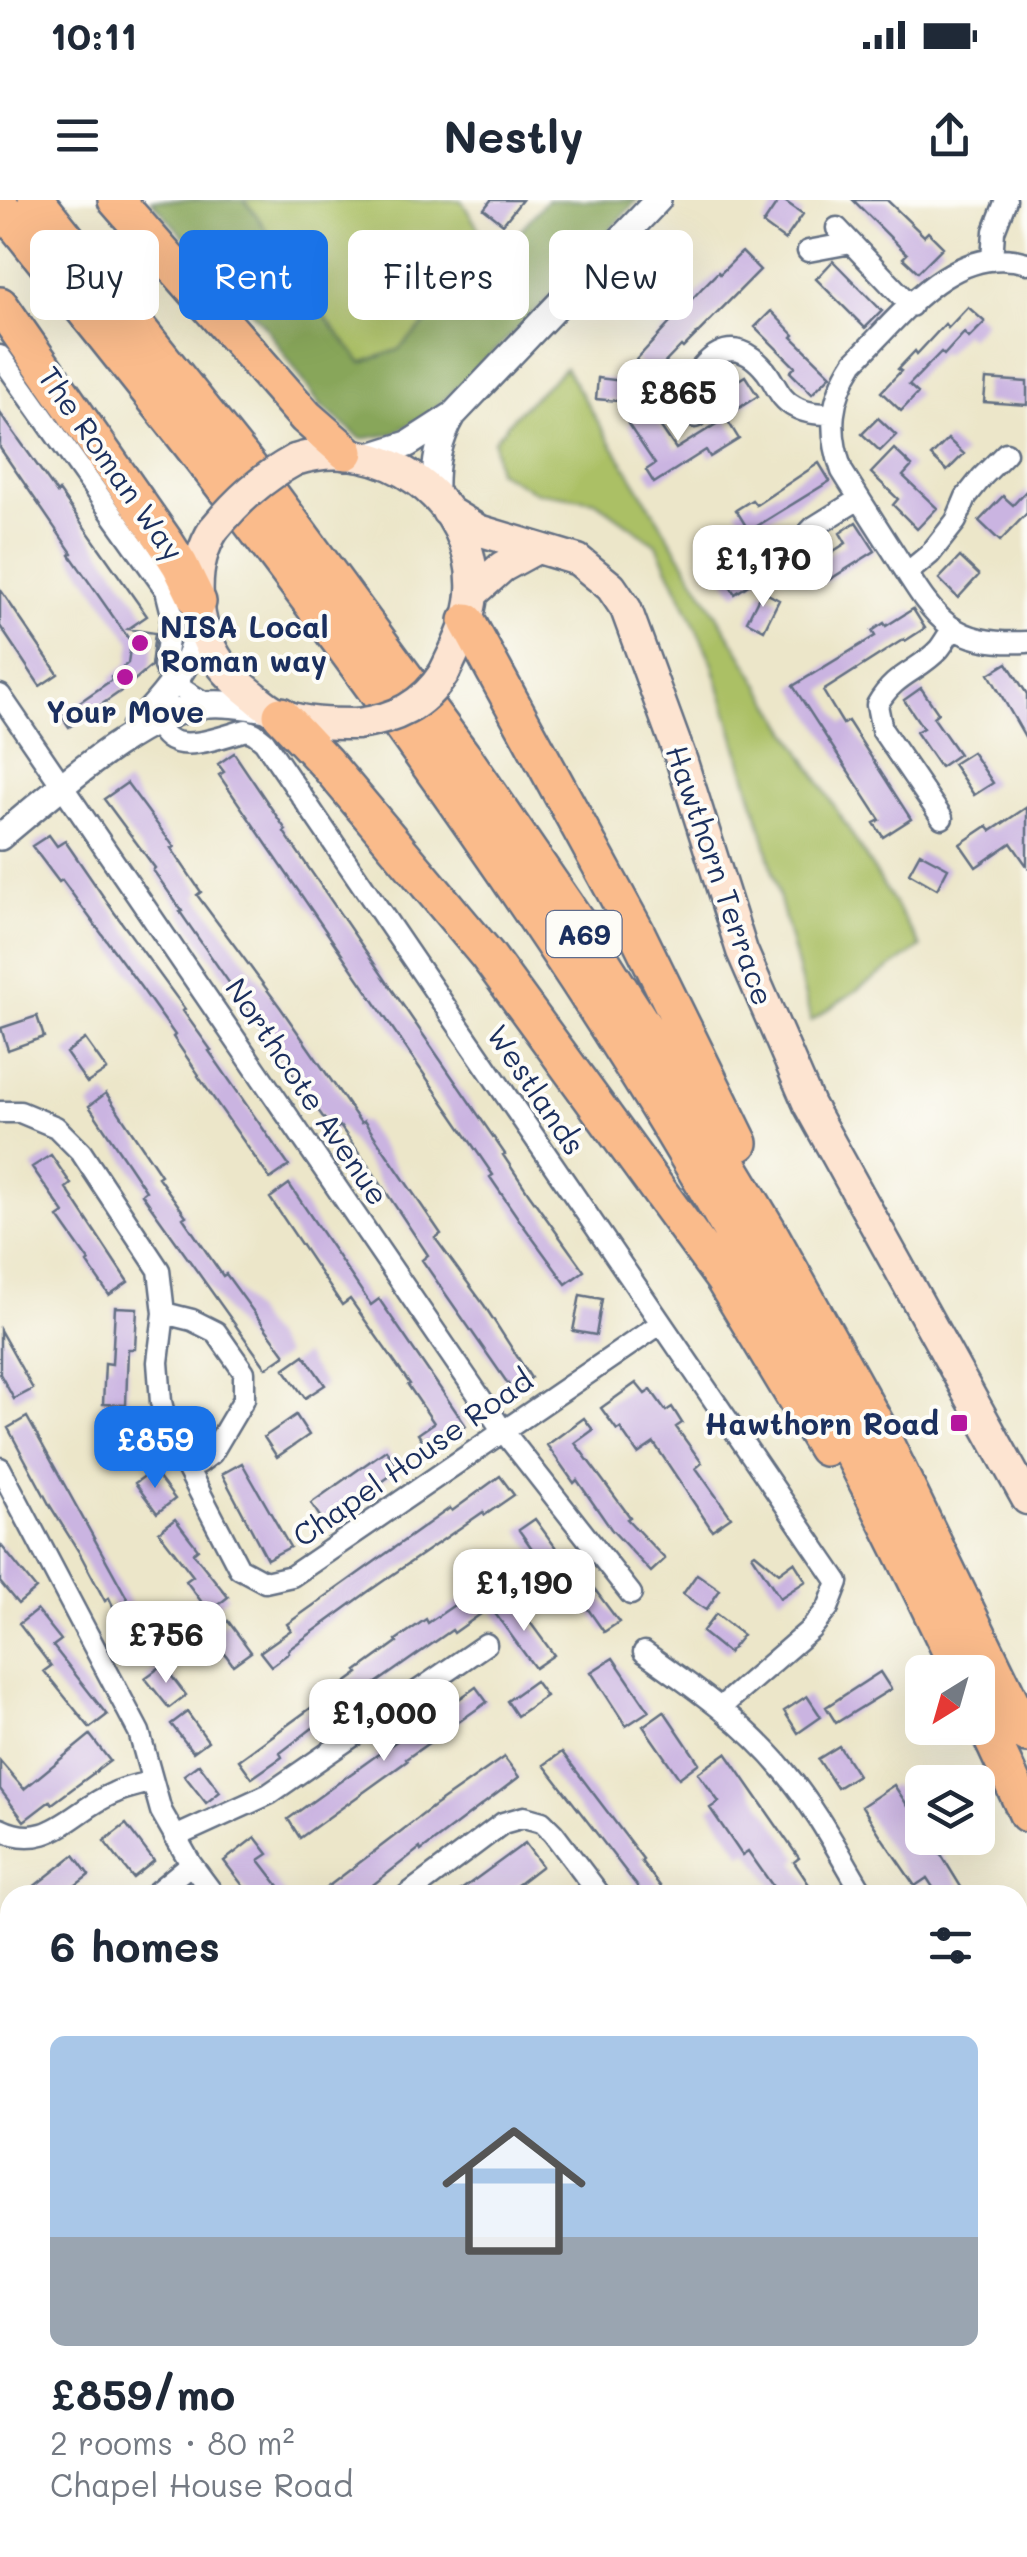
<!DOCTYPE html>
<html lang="en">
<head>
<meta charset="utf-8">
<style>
  body { margin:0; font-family:Mali,sans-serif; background:#f2f2f3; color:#1f2937; height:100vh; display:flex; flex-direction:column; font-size:38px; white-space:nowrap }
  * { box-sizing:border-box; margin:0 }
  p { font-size:32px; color:#747a83 }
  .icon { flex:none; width:55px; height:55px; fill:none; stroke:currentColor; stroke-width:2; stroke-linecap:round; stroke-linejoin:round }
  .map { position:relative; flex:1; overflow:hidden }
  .drawer { position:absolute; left:0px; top:1685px; width:1028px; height:672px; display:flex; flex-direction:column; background:#fff; border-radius:30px 30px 0 0; box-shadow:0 10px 40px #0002 }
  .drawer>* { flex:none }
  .top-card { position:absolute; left:30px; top:30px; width:968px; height:90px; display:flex; gap:20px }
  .needle { width:65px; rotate:217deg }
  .buttons { position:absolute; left:905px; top:1455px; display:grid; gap:20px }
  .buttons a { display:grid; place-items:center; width:90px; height:90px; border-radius:15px; background:#fff; box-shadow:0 10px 40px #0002; font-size:50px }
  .price { position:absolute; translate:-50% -85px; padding:0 22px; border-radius:20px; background:#fff; color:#222; font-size:32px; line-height:65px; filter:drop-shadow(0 2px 5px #0008) }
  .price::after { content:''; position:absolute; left:50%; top:60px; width:30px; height:22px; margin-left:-15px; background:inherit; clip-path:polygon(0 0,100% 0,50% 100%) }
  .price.active { background:#1a73e8; color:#fff }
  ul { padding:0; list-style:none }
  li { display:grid; align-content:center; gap:20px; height:530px; padding:0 50px }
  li+li { border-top:2px solid #e0e1e3 }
  li span { display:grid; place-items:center; height:310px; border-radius:15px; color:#555 }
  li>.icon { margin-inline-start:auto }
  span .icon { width:180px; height:180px; fill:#fffc; stroke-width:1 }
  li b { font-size:42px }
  h2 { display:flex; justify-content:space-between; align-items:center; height:120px; padding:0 50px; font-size:42px }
  .pill { padding:0 35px; border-radius:15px; background:#fff; box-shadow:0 10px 40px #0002; font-size:35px; line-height:90px }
  .pill.active { background:#1a73e8; color:#fff }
  .status { display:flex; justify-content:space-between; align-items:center; height:70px; padding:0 50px; background:#fff; direction:ltr }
  .status svg { height:28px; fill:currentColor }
  header { display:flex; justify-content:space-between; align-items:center; height:130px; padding:0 50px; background:#fff; font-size:45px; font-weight:800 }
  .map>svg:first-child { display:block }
</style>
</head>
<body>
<div class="status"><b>10:11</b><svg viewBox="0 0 49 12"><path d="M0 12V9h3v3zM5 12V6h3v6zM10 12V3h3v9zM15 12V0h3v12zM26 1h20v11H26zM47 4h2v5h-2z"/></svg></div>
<header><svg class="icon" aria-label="menu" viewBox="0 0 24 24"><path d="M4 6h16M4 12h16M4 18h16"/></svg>Nestly<svg class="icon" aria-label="share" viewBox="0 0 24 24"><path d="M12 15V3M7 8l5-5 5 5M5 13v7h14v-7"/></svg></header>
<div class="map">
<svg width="1027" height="2357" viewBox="0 0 1027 2357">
  <rect width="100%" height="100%" fill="#fdfcf7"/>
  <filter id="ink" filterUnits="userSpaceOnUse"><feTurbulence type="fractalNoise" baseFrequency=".01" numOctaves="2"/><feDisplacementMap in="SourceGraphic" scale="20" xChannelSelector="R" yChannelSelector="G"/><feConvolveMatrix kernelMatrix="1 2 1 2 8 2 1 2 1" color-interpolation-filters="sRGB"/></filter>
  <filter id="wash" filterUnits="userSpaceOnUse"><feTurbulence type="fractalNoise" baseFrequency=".0048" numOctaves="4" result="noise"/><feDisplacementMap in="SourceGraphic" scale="40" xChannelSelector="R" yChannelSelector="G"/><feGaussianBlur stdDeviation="2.25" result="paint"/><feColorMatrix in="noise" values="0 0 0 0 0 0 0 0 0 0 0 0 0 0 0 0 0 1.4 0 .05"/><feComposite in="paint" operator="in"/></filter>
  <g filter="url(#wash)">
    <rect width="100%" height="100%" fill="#ece6c9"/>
    <path fill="#abc065" stroke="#637862" stroke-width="2.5" d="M244,0h217l35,57 -98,93 -37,13 -56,-71 -48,-76z
      M565,168l356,579 -110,74 -47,-184 -52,-175 -55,-117 -62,-44 -59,-9 -39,-21 -3,-30 23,-28z
      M0,1930l10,13v134l-10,8z
      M246,2348h312l-2,9h-321z"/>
    <path fill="#88a65a" stroke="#526a5c" stroke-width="2.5" d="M151,0h93l13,16 48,76 57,71 36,-13 98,-93 51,-57h90l-97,107 -109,106 -38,21 -32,5 -41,-34 -53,-76z
      M558,2348h113l7,9h-122z"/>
    <g id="blocks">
      <path fill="#cab4e1" d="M491,0h31l-19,24 -19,-15z
        M779,0h4l20,14 -18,26 -22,-16z
        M853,0h34l37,36 4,-4 15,15 -25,25 -15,-14 4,-4z
        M742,52l18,18 -77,78 -2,-2 -29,30 -16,-16 67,-73 15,-15 2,2z
        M833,61l49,50 -17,17 -49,-49z
        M968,107l17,15 -16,16 -5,-5 -20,22 -3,-3 -32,33 9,8 -17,18 -20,-19 20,-21 -3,-2 17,-18 2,3 28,-30 3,4z
        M771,111l23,24 -2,2 39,38 -19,19 -22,-22 5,-5 -40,-40z
        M745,176l13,20 -24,15 -13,-20z
        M598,178l33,4 -2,20 -33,-3z
        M986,179l41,3v23l-43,-3z
        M650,211l26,38 50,-31 13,21 -29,18 -4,-7 -52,33 -8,-13 9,-6 -27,-40z
        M0,213l57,80 2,-2 88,125 -19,13 27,4 -4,33 -27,23 -55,38 -8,-12 52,-36 -2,-2 17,-14 3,-21 -61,-87 2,-2 -72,-105z
        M878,218l18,17 -16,16 -18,-17z
        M948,239l16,15 -17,17 -16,-15z
        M894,249l18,17 -9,10 34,32 -20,21 -24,-24 5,-6 -27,-26z
        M819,263l11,18 -81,50 -13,-21 16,-10 4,5z
        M1027,290v23l-27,28 -21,-20 24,-25 10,9z
        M856,322l19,29 -51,32 -12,-18 34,-22 -6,-10z
        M710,325l27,6 -7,31 -27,-6z
        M960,357l19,18 -21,23 -19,-19z
        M750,364l9,14 -24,16 -10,-15z
        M0,389l58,85 -18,12 -40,-60z
        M762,391l17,9 -15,30 -17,-9z
        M913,409l12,19 -20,13 -1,-2 -81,52 20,33 5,-3 63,98 -28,18 -9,-14 6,-3 -87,-134 82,-50 -3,-5 12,-8 2,3z
        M1007,463l20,31v46l-38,-66z
        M921,488l17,25 -5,4 26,37 -19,13 -24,-35 7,-4 -19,-28z
        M972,552l21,31 -19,12 -21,-31z
        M234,553l52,77 -2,2 221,322 -2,1 26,39 55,77 -18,13 -46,-63 -30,-44 3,-2 -274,-400 5,-3 -6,-8z
        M127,583l47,64 -3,1 30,44 -4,3 83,112 81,116 3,-2 77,113 -6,4 49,67 47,73 -18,13 -91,-131 6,-5 -54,-81 -34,-48 -7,5 -28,-39 -125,-180 2,-1 -29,-41 2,-2 -51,-69z
        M1027,607v59l-16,-23 -35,24 -16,-23 27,-18 4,5z
        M49,635l8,11 8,-5 49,71 71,97 -2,2 28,39 -2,1 80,115 -19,13 -72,-103 1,-1 -26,-38 2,-2 -35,-49 -78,-106 -3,2 -27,-36z
        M920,653l28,15 -11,21 -28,-16z
        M37,816l7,21 -36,13 -7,-22z
        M85,839l22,31 -20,13 -21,-30z
        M106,893l55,82 -3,2 28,39 -3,2 40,58 3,-2 59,81 -19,13 -124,-174 4,-3 -57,-85z
        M51,955l20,29 -5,4 62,94 -19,13 -22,-32 2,-2 -31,-44 6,-4 -32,-46z
        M289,984l82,121 8,-6 87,127 -36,25 -12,-17 16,-11 -26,-38 2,-1 -60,-85 -8,6 -72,-107z
        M580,1095l22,4 -6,36 -23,-4z
        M115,1107l22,1 -2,41h-7l-2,56 -23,-1 2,-41 7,1z
        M0,1130l33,59 -19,10 -14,-25z
        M304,1155l21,30 -20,13 -21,-29z
        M636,1183l9,11 6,-4 15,21 6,-4 10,16 -6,4 26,36 -6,5 35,49 -19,13 -58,-87 -16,11 -18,-26 -3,2 -16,-22z
        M127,1213l26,33 -18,14 -25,-34z
        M296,1215l13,20 -32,22 -13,-20z
        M27,1217l105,190 4,-1 16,33 -19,9 -24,-50 -4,3 -26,-49 -30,-48 -41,-76z
        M584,1218l9,12 -18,13 55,74 -3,2 38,40 -14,13 -40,-43 -34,-49 -3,3 -27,-38z
        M386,1250l14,19 -76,54 -13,-20z
        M242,1263l48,84 -23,12 -45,-85z
        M153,1270l22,29 -18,14 -22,-30z
        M500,1276l14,19 -29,20 -2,-3 -114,79 -81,59 1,3 -18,13 -11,-14 31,-22 -4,-6 163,-116 2,3z
        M175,1319l23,30 -5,4 35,44 -19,15 -23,-31 7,-5 -34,-44z
        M535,1319l29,40 5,-4 50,67 -15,10 -28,-40 -4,3 -27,-38 -5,3 -21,-30z
        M0,1344l36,45 -18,15 -18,-22z
        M755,1353l24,20 15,-11 12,19 -26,17 -28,-43z
        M697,1374l23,16 -14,20 -23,-16z
        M472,1393l13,18 -31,22 -2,-3 -133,93 -39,30 2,4 -30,21 -13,-18 120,-87 -2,-2 40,-29 -1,-2 30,-21 2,4z
        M513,1399l41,56 -19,13 -41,-56z
        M37,1410l24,30 -8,6 54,69 -17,13 -46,-57 7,-5 -32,-42z
        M716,1414l27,21 -15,18 -26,-21z
        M228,1421l23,31 -18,13 -23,-32z
        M613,1458l36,53 -23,15 -35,-54z
        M163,1465l23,30 -17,13 -24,-30z
        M880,1472l11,17 -55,34 -10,-16z
        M535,1481l11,15 -29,20 -10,-15z
        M476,1487l11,15 -81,57 1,2 -107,77 -12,-19 146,-105 1,2z
        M807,1496l14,21 -23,16 -14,-22z
        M664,1511l35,52 -20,15 -36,-52z
        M187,1512l21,29 -15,11 -22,-28z
        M90,1535l20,26 -58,43 -2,-3 -26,20 -24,-32v-28l24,28z
        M839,1546l19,29 -21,13 -19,-29z
        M562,1552l81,107 -2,2 26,34h-23l-100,-130z
        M726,1553l73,105 -5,4 22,33h-58l14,-10 -24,-34 -6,4 -32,-47 9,-6 -21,-29z
        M504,1557l15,20 -98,74 -1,-3 -60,47h-43l117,-89z
        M199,1564l21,28 -14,11 -22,-28z
        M894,1585l21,32 3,-2 4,8v15h9l35,57h-28l-11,-17 -12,8 -33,-48 -20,-32z
        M126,1624l28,37 -21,17 -29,-37z
        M255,1637l13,17 -9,6 27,35h-36l-26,-34z
        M525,1643l17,23 -30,23 -2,-2 -10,8h-46z
        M74,1655l15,20 -26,20h-40z"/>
    </g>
  </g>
  <g filter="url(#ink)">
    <use href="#blocks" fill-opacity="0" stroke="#646f83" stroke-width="2.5"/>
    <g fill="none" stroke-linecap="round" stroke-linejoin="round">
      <defs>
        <path id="minor" d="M837,28l74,78
          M808,51l43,-8
          M992,60l2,-29 12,-31
          M1027,63c-74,-22 -127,54 -173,99 -24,37 -26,69 -12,109 18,29 36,57 54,85 38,60 52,90 131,86
          M0,156l166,234 6,24 -8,52c7,20 26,28 43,38
          M684,196c18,-37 47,-68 82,-25 10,13 13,28 29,36 12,7 26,7 39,7
          M655,198l29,-2 11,21
          M780,362l34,-35 45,-28
          M907,373l23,-19 26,-33 10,-24 16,-20 24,-24
          M0,495l503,736 128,163
          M148,513c6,8 12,19 20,25 18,14 58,-3 78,-8l8,3 10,8 574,841 -10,26 -17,21 -90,78
          M942,618l-60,-88 -5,-25c18,-32 41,-33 62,-56 5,-6 9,-14 14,-21
          M0,912h20l36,15 25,25 78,118 5,43 -6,49 3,40 8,31 70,135 26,14 27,-6 368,-252
          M164,1113l28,7 24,12 28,40v27l-32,54 -13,10 -13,2
          M0,1268l139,264 22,79 30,53 23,31
          M644,1452c51,36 101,71 141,120 31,37 54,81 79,123
          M0,1629c49,24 72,-19 114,-36 12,-6 26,-8 38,-12
          M175,1637l94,-43 217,-150
          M153,1695l38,-31
          M407,1695l96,-72 21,-6 18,5 11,11 47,62
          M0,1782l10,-8
          M1018,1957l9,11
          M0,2296l10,-7
          M1018,2342l9,-2
          M48,2348l6,9
          M772,2348l7,9"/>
        <path id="tertiary" d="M367,257l41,-13 45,-29 205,-215
          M435,295c-1,-30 3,-54 18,-80
          M134,527c17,-16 44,-47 54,-68 7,-14 9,-31 13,-46
          M0,637c53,-43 139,-124 208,-133 20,-2 42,3 62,5"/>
        <path id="secondary" d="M295,260c87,-28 183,40 177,134 -2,28 -16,54 -28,79
          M447,311l31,19 100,30 33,27 15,22 56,153 60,189 67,154 218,394
          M214,329c-25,39 -20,97 6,134 10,13 21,23 34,33 8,7 16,14 26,18 25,10 51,10 77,10
          M472,394l30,-27 33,-18"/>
        <path id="trunk" d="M36,0l236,296 194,264 112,163 103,162 86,143 109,196 151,311
          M116,0l190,217 40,35
          M0,5c84,106 171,211 252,319 103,136 204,275 299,417 156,232 290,479 409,731
          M0,105l166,238 14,22 18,37
          M467,421l169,310 104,212
          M281,515l45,48 161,192 236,324 102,169
          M978,1509l49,105"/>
      </defs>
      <use href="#minor" stroke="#646f83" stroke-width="25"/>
      <use href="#tertiary" stroke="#646f83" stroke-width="30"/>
      <use href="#secondary" stroke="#646f83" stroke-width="35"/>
      <use href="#trunk" stroke="#646f83" stroke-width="40"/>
      <use href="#minor" stroke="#fff" stroke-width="20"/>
      <use href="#tertiary" stroke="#fff" stroke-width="25"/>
      <use href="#secondary" stroke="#fde4d1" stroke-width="30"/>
      <use href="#trunk" stroke="#fabb8b" stroke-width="35"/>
      <defs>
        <path id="secondary-bridge" d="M214,329c24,-29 48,-51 81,-69
          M357,524c38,-5 66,-18 87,-51"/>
      </defs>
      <use href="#secondary-bridge" stroke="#646f83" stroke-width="35" stroke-linecap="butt"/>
      <use href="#secondary-bridge" stroke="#fde4d1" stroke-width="30"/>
    </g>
  </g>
  <g fill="#b5179e" stroke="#fdfcf7" stroke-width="4">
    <circle cx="140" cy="443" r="10"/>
    <circle cx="125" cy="477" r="10"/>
    <rect x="949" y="1213" width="20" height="20" rx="5"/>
  </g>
  <g text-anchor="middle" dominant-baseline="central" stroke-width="8" stroke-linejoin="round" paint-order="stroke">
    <rect fill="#fdfcf7" stroke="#5f6c8c" stroke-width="2.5" x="546.5" y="711" width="75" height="46" rx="8"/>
    <g font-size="28" font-weight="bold" fill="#1b2f5e">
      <text x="584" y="734">A69</text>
    </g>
    <g font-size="30" fill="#1b2f5e" stroke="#fdfcf7">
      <text transform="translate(112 263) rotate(55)">The Roman Way</text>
      <text transform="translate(721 675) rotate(71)">Hawthorn Terrace</text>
      <text transform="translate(537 889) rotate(56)">Westlands</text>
      <text transform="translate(308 891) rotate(56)">Northcote Avenue</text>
      <text transform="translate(412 1257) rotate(-35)">Chapel House Road</text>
    </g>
    <g font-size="30" font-weight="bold" fill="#1b2f5e" stroke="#fdfcf7" text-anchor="start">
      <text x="160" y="426">NISA Local<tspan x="160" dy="34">Roman way</tspan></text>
      <text x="125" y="511" text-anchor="middle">Your Move</text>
      <text x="939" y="1223" text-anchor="end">Hawthorn Road</text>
    </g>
  </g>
</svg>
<div class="buttons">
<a><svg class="needle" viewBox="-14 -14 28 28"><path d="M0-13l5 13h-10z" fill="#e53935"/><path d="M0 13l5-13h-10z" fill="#747a83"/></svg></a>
<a><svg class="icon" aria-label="layers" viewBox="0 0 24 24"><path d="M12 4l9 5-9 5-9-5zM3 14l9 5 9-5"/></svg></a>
</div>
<b class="price" style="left:678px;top:244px">£865</b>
<b class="price" style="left:763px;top:410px">£1,170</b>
<b class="price active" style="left:155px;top:1291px">£859</b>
<b class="price" style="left:524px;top:1434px">£1,190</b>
<b class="price" style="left:166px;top:1486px">£756</b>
<b class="price" style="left:384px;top:1564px">£1,000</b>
<div class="top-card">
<a class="pill">Buy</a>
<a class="pill active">Rent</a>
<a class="pill">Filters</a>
<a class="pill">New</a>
</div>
<section class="drawer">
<h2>6 homes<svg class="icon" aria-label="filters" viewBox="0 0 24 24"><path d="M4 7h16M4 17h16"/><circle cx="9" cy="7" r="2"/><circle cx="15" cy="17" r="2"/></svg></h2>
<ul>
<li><span style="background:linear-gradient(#a9c7e8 65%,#9aa5b1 0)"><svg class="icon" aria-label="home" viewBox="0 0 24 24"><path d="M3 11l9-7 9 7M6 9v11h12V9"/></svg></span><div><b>£859/mo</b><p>2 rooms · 80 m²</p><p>Chapel House Road</p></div></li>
</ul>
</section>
</div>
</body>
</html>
